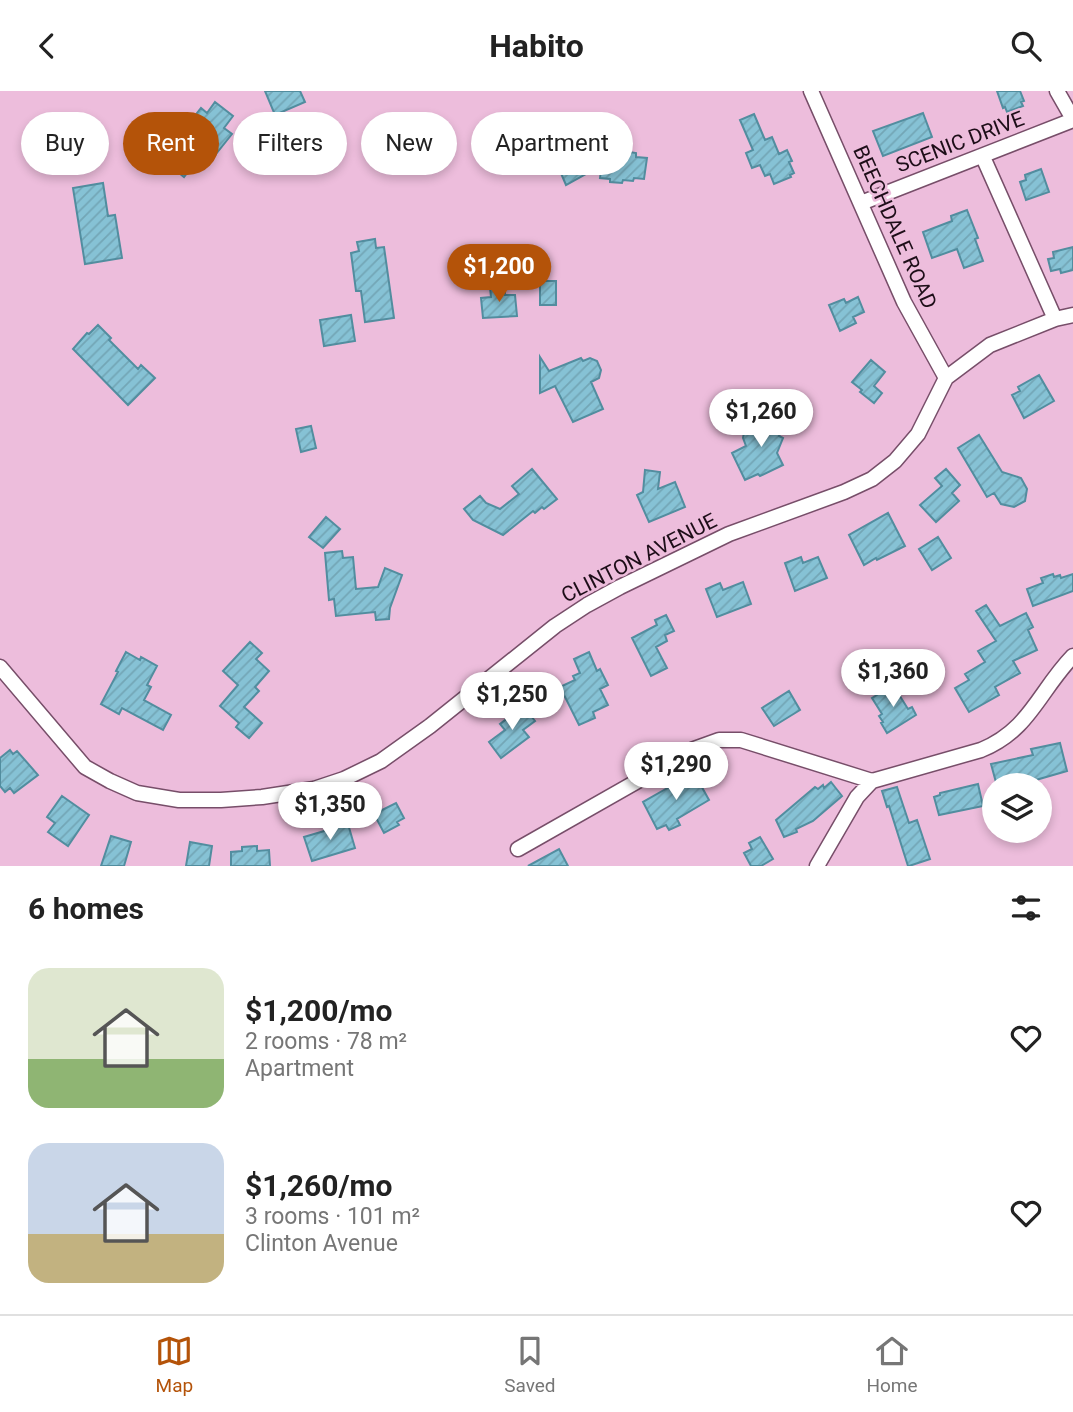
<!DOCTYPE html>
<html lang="en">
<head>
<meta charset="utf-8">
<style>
  body { margin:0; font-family:Roboto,sans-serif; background:#f6f6f6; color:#222; height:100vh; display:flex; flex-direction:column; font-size:26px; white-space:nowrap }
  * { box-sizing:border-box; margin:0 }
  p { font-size:23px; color:#767676 }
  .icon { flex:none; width:38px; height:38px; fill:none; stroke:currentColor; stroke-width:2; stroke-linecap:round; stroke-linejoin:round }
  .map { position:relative; height:775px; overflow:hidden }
  .sheet { display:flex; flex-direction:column; background:#fff; flex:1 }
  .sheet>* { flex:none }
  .top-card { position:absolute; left:21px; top:21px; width:700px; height:63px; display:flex; gap:14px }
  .controls { position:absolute; left:982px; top:682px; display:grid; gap:14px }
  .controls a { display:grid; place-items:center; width:70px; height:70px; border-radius:50%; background:#fff; box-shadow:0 4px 10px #0003; font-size:35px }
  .price { position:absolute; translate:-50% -60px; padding:0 16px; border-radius:24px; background:#fff; color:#222; font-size:23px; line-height:46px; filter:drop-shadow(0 2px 4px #0008) }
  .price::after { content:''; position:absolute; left:50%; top:42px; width:21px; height:16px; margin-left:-10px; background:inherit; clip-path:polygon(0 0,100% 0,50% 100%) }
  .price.on { background:#b45309; color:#fff }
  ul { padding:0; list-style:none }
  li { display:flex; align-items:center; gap:21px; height:175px; padding:0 28px }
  li span { display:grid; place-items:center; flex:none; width:196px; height:140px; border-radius:21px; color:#555 }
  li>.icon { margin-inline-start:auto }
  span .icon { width:84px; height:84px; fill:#fffc; stroke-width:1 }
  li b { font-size:30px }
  h2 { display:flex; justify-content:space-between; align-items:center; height:84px; padding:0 28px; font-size:30px }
  .pill { padding:0 24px; border-radius:32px; background:#fff; box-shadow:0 4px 10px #0003; font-size:24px; line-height:63px }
  .pill.on { background:#b45309; color:#fff }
  header { display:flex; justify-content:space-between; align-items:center; height:91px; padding:0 28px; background:#fff; font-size:32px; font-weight:700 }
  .menu { display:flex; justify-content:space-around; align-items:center; height:98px; border-top:2px solid #e0e0e0; background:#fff; font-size:19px; color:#767676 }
  .menu a { display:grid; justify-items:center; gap:4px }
  .menu .on { color:#b45309 }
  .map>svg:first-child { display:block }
</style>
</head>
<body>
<header><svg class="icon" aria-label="back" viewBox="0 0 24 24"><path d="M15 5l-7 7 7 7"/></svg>Habito<svg class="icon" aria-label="search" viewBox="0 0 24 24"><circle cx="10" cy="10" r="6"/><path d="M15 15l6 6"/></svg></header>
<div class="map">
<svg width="1073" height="775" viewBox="0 0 1073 775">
  <defs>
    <pattern id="building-hatch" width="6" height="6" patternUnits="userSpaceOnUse" patternTransform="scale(1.75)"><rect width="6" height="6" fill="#86c2d5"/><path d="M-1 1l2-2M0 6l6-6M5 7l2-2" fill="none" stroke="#73a6b6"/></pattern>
  </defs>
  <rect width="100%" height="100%" fill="#edbddc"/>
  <path fill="url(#building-hatch)" stroke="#528d9f" stroke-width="2" d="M265,0h35l5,11 -30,13z
    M997,0h23l4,10 -3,1 2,4 -16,6 -2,-5 -2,1z
    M215,11l18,14 -9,12 8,6 -20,25 -6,-4 -5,6 -3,-2 -14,18 -17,-14 21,-26 -4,-3 5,-6 -2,-2 14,-18 6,5z
    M923,22l9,24 -49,19 -10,-25z
    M754,23l11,26 7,-3 7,17 8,-4 5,11 -3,1 5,11 -4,2 1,2 -17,7 -4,-10 -5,2 -5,-11 -8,3 -6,-15 7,-3 -13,-30z
    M604,53l13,1v5l19,3v4l11,1 -3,21 -10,-1 -1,3 -10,-1 -1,3 -12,-1v-3l-10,-1z
    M585,61l8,18 -27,15 -9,-21z
    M1041,78l8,23 -23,8 -6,-18 6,-2 -1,-5z
    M103,92l5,33 7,-1 7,43 -37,6 -12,-76z
    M967,119l11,28 -3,1 8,22 -19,7 -7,-19 -25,9 -9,-26 29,-11 -1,-5z
    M375,148l1,9 8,-1 10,71 -29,4 -4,-31h-5l-5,-38 8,-2 -2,-9z
    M1073,156v23l-12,3 -1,-4 -9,2 -3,-12 6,-1 -1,-6z
    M540,190h16v24h-16z
    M505,196v8h10l2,21 -34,2 -2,-20 10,-1 -1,-9z
    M858,206l6,15 -11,5 3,6 -16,8 -11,-26 15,-6 2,4z
    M351,224l4,26 -31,5 -4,-26z
    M98,234l13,13 -2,2 29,29 3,-4 14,13 -27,27 -55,-56 14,-16 2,1z
    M540,266l9,14 32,-13 2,3 7,-3 7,3 4,9 -2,8 -8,4 12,27 -30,13 -18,-36 -15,7z
    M871,269l14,12 -11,14 8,7 -8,10 -14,-11 2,-2 -10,-8z
    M1039,284l15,26 -30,17 -12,-23 8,-4 -2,-4z
    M766,323l19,8 -6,14 4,2 -6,15 6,12 -23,11 -2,-2 -13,6 -13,-27 14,-7 -3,-8 2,-11 13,8z
    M311,335l5,22 -15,4 -5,-23z
    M979,344l23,37 19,6 6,11 -2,12 -11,6 -13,-3 -7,-11 -7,4 -29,-49z
    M532,378l25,30 -13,10 -2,-2 -7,6 -2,-2 -30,24 -30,-15 -9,-11 16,-13 6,7 14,6 19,-15 -7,-8z
    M946,378l14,16 -8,8 7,8 -23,21 -16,-17 22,-19 -7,-8z
    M645,379l15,2 -2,17 17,-7 10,25 -36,15 -12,-27 6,-3z
    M888,422l17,33 -28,14 -1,-2 -12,7 -15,-30z
    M326,426l14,12 -17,19 -14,-11z
    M938,446l13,21 -19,12 -13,-21z
    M342,460l1,7 10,-1 3,32 22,-2 7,-19 17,7 -12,33 -1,11 -13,1 -1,-8 -39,4 -2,-17 -5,1 -4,-47z
    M801,466l2,6 15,-6 9,21 -32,13 -10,-28z
    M1053,483l1,3 6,-2 1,3 12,-4v17l-40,15 -6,-17 16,-6 -2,-5z
    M743,491l8,22 -34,13 -11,-28 14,-6 3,7z
    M986,514l14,21 26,-13 7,14 -5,3 9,20 -24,11 7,12 -25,14 4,8 -30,17 -14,-24 14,-8 -4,-6 20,-12 -7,-11 18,-10 -20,-30z
    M666,524l8,16 -9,4 2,6 -11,6 11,21 -16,8 -19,-38 25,-13 -2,-5z
    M250,551l12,11 -6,6 13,12 -14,16 4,4 -15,16 18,16 -13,15 -13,-11 3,-4 -19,-17 18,-21 -15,-14z
    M126,561l14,8 1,-3 16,9 -10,19 4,2 -7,13 27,15 -8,15 -41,-22 -3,6 -18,-10 17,-32 -2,-1z
    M589,561l8,19 3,-2 8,16 -8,4 8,16 -15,7 2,6 -16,7 -19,-38 15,-7 -2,-4 7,-3 -6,-14z
    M893,594l15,24 4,-2 4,8 -29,18 -6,-10 2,-1 -4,-6 3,-2 -10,-16z
    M789,600l11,19 -26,16 -12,-18z
    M523,615l12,15 -12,9 6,7 -28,21 -12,-16 16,-12 -5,-6z
    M1060,652l7,28 -45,13 1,2h-26l-6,-22 42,-9 -2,-6z
    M10,659l3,4 4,-3 21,24 -24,18 -4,-5 -5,4 -5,-6v-28z
    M694,682l15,27 -32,19 3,6 -11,5 -3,-5 -9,4 -14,-27z
    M831,691l11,14 -29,25 -17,8 1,3 -13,5 -8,-17 39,-33 3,2 5,-4 1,3z
    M978,693l5,22 -44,9 -5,-18 6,-2v-2z
    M897,696l12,36 8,-3 13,39 -21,7h-1l-19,-60 -2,1 -5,-16z
    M62,705l27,19 -21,31 -20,-14 7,-9 -8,-6z
    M396,712l8,15 -7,4 2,3 -15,8 -10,-19z
    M348,733l7,24 -43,13 -8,-24z
    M111,745l20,6 -7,24h-23z
    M760,746l13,22 -12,7h-10l-7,-13 8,-4 -3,-6z
    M190,751l22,4 -3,20h-23z
    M257,755v5l12,-1 1,16h-39v-14l11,-1v-4z
    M559,758l9,17h-40z"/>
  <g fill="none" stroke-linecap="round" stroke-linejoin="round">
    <defs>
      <path id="minor" d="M811,0l93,211 42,76
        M1057,0l16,28
        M983,66l72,162
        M861,112l212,-83
        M0,576l85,100 25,14 27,12 42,7h42l41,-3 52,-8 30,-10 37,-18 49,-35 125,-100 32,-21 33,-18 109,-53 115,-42 28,-13 23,-18 23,-27 28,-56 44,-33 65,-26 18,-4
        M518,758l176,-100 25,-9h22l131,41
        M817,775l40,-69 15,-16 109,-31c49,-20 58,-59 92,-94"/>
    </defs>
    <use href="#minor" stroke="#774e69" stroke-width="17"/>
    <use href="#minor" stroke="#fff" stroke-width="14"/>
  </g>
  <g text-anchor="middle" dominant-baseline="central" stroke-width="5" stroke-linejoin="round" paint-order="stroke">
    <g font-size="21" fill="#1d0d18" stroke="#edbddc">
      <text transform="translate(960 51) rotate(-21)">SCENIC DRIVE</text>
      <text transform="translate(895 136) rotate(66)">BEECHDALE ROAD</text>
      <text transform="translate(639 467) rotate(-27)">CLINTON AVENUE</text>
    </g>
  </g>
</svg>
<div class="controls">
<a><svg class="icon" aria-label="layers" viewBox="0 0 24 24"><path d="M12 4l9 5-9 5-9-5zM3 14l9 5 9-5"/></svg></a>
</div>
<b class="price on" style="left:499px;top:213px">$1,200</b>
<b class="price" style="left:761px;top:358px">$1,260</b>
<b class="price" style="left:893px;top:618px">$1,360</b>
<b class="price" style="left:512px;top:641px">$1,250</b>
<b class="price" style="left:676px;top:711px">$1,290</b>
<b class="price" style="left:330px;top:751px">$1,350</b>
<div class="top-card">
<a class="pill">Buy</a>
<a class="pill on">Rent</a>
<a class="pill">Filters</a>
<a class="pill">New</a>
<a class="pill">Apartment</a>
</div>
</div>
<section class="sheet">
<h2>6 homes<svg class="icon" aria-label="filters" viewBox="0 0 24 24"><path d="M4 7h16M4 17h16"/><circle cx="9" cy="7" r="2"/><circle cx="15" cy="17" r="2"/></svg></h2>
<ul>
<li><span style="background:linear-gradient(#dfe7d0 65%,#8fb573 0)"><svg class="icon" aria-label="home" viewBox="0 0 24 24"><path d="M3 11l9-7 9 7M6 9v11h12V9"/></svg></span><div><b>$1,200/mo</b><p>2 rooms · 78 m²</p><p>Apartment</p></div><svg class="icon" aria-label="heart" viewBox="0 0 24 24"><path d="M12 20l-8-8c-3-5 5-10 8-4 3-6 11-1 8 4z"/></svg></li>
<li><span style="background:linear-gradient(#c9d6e8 65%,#c2b280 0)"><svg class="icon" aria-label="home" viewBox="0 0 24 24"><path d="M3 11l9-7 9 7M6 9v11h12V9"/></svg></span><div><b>$1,260/mo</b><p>3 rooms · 101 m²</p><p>Clinton Avenue</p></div><svg class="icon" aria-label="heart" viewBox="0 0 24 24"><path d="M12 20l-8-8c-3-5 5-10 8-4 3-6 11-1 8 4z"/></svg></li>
</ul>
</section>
<nav class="menu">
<a class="on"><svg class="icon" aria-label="map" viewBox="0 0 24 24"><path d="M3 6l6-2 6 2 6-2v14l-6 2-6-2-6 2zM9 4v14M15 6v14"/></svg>Map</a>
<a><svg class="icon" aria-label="saved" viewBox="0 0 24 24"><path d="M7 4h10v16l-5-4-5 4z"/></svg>Saved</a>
<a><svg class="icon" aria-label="home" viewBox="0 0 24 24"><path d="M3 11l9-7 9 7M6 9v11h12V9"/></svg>Home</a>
</nav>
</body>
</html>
